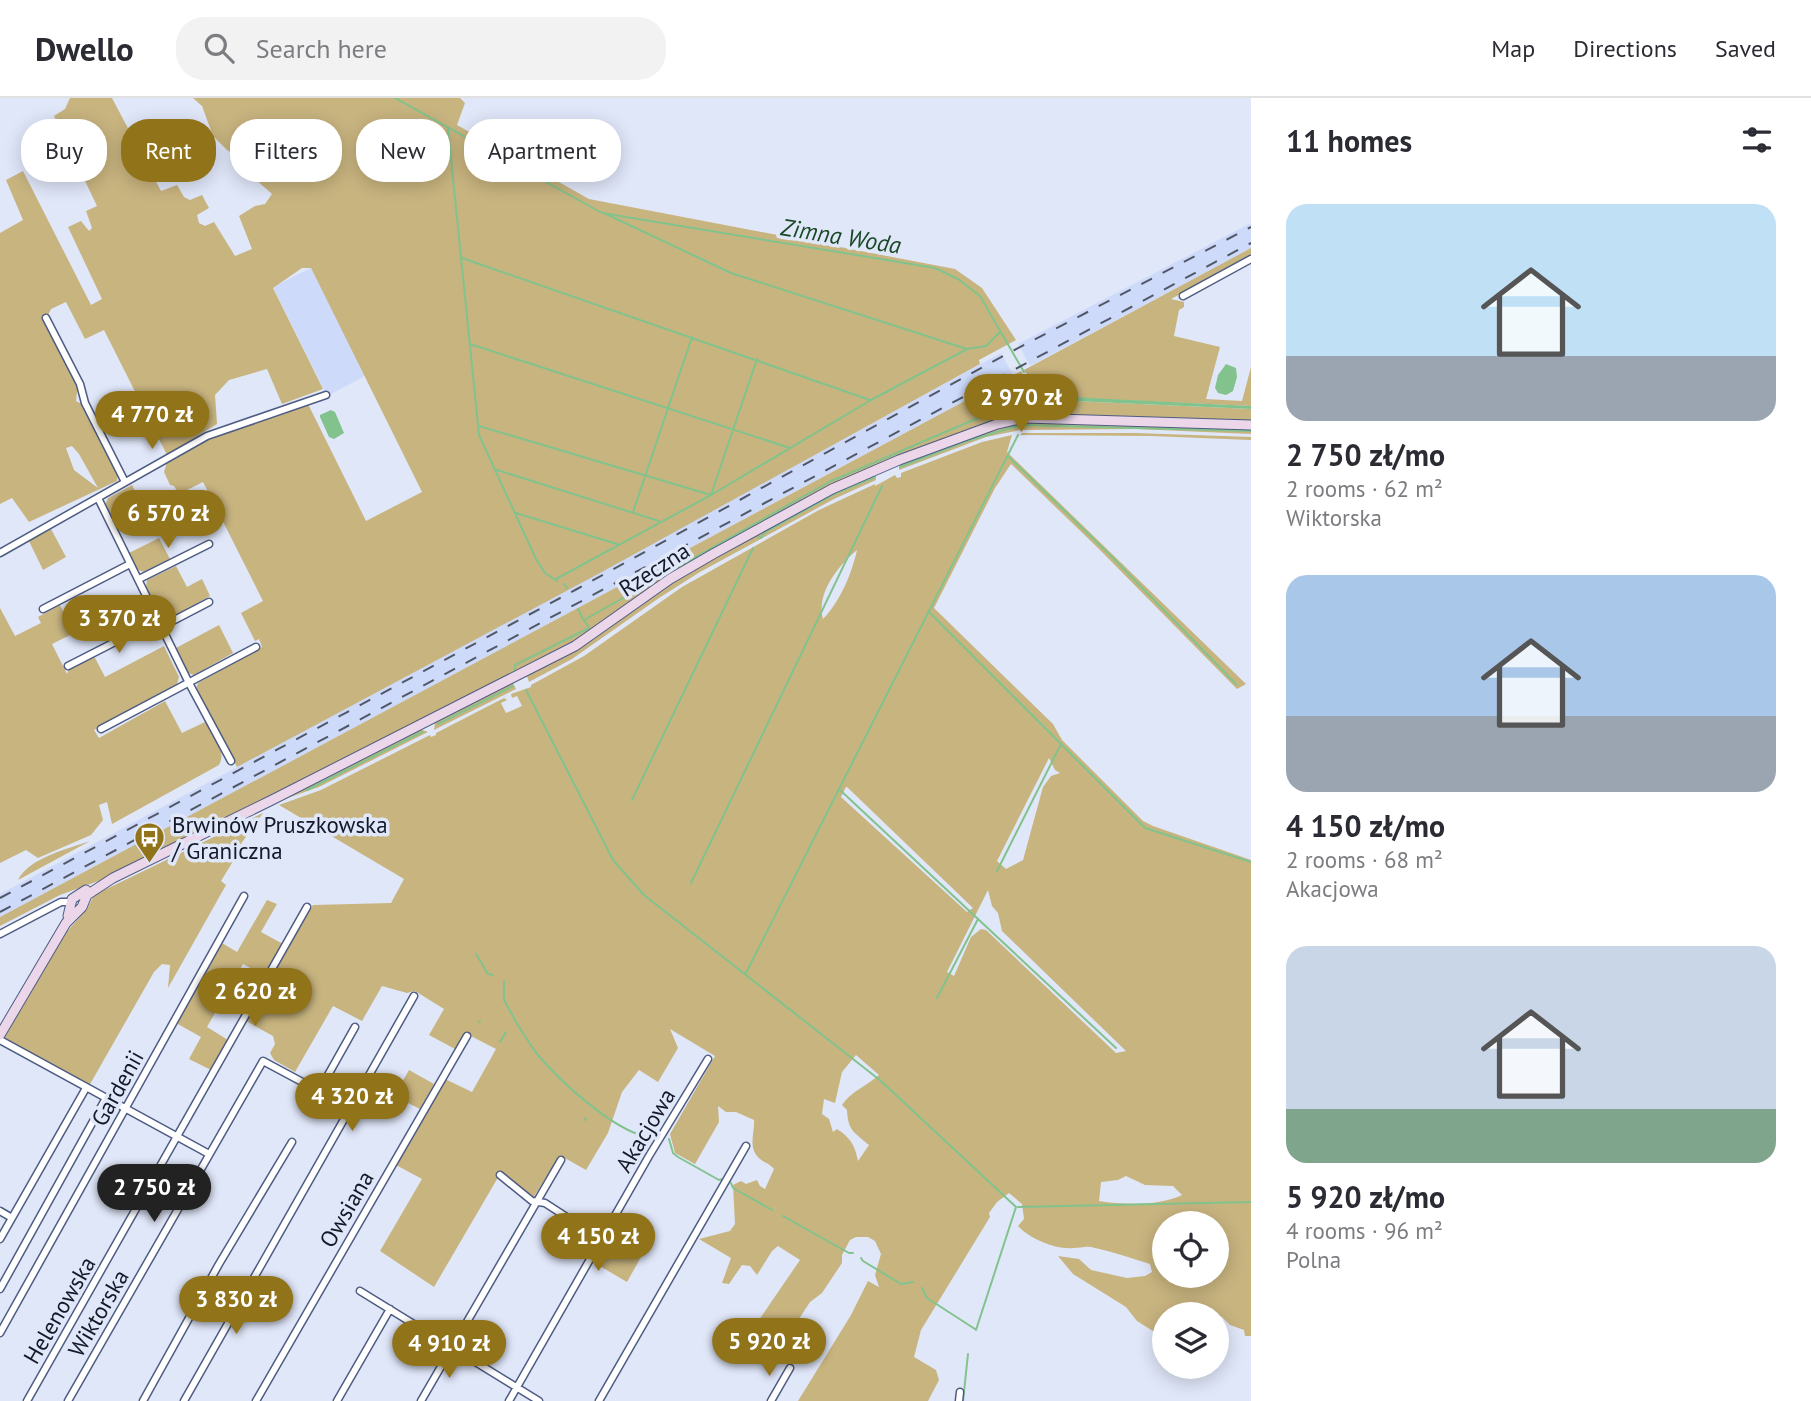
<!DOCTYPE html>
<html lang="en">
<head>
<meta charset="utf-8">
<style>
  body { margin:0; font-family:"PT Sans",sans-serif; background:#f2f2f3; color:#2b2b33; height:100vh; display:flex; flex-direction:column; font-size:26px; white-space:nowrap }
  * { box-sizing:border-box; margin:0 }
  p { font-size:23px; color:#7c7c81 }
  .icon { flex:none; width:38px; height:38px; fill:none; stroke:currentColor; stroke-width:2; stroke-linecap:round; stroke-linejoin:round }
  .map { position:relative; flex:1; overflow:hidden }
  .drawer { display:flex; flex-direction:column; background:#fff; width:560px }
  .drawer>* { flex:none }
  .top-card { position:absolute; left:21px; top:21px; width:665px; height:63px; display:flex; gap:14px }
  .fabs { position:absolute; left:1152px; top:1113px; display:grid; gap:14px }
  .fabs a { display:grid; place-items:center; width:77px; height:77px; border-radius:50%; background:#fff; box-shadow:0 4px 18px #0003; font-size:35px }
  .price { position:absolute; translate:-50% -60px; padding:0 16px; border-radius:24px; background:#917319; color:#fff; font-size:23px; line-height:46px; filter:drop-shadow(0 2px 4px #0008) }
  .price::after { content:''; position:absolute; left:50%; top:42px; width:21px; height:16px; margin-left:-10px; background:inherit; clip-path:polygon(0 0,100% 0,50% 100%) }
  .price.current { background:#222; color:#fff }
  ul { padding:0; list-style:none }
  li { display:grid; align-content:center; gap:14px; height:371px; padding:0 35px }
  li span { display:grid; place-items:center; height:217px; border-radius:21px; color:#555 }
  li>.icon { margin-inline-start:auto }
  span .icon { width:126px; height:126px; fill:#fffc; stroke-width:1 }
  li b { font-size:30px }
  h2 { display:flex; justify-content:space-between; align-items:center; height:84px; padding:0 35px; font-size:30px }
  .chip { padding:0 24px; border-radius:28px; background:#fff; box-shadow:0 4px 18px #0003; font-size:24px; line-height:63px }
  .chip.current { background:#917319; color:#fff }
  header { display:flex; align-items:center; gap:42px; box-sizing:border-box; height:98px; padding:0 35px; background:#fff; border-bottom:2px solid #e1e1e2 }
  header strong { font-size:33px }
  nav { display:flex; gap:38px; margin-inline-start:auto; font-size:24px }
  .search { width:490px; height:63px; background:#f2f2f3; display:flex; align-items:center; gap:18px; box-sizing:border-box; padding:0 24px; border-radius:28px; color:#7c7c81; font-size:26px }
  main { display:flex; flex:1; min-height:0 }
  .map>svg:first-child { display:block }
</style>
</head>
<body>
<header>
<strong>Dwello</strong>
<div class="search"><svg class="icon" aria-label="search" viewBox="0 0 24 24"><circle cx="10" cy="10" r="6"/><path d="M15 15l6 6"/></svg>Search here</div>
<nav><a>Map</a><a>Directions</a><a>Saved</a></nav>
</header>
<main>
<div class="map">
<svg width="1251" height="1303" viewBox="0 0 1251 1303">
  <rect width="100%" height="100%" fill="#e0e7f9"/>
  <path fill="#cedafa" d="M1251,125v25l-221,118 -12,-22z
    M311,170l54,108 -38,20 -54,-109z
    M1001,255l12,22 -1013,542v-23l547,-293z"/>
  <path fill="#c8b47f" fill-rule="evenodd" d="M70,0h42l49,93 16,-6 7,12 6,3 12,-5 7,13 -12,7 2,8 6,3 9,-4 21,34 17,-7 -13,-33 16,-10 10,-2 7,-10 -17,-15 -6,-15 -22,-14 -14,-14 -11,-30 -9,-8h267l5,5 -8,22 132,74 366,70 27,19 34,52 -37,20 1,4 -380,209 -363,194 -41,-78 2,-6 64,-36 -3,-8 -4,2 -14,-28 22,-12 -60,-119 -24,12 -5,-8 -4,-1 -6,-13 3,-10 43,-24 98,-34 58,117 56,-29 -111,-224h-9l-29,20 50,101 -41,15 -15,-35 -38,11 -14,15 2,29 -50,31 -63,-125 -19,9 -19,-37 -15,7 -3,6 -4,3 34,66 -2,17 6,3 36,70 -1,7 -88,41 -17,-24 -12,6v-271l23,-13 -17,-40 17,-9 68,134 11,-6 -34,-72 13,-6 8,10 3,-3 -6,-17 11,-5 -43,-90 11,-7zM72,348l7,8 19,34 -24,-18 -8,-22z
    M1251,150v8l-80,43 13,3v5l-5,3 -5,26 46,11 -14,52 36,2 9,-34v39l-197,-9 -15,-6 -15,-21z
    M1021,273c8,14 15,23 29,29l201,9v13l-212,-8 -192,65 -232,136 -55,36 -448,225 -52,19 -60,31v-9z
    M1023,324l-3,8 -34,7 -87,33v-5l64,-25z
    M1027,324l224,7v5l-115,-5 -113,1z
    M1022,335h113l116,4v3l-100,-4 -131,-1z
    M1012,337l-5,17 239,232 -9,5 -140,-142 -86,-83 -16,24 -61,120 119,116 9,16 81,81 10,5 98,34v476h-6l-1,-6 -14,-5 -9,-9 -3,1 5,16 -7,6v-25h-52v24l-27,-17 -11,-14 -53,-33 -15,-18 21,3 12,11 36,8 18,-2 7,-4 -2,-8c-19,-6 -40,-13 -59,-17 -6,-1 -11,1 -17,1 -18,2 -44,-9 -56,-22l6,-7 -2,-15 -13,-11 -12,9 -8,11 1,4 -69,113 -7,27 22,13 3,10 -11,21h-130l53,-86 17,-34 11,6 -4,-12 6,-21 -6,-13 -7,-4h-12l-6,3 -8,15v8l-20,30 -12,9 -32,49 -13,7 -16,-1c3,-9 -1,-15 1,-24l50,-73 -22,-14 -6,5 -15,24 -7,-9 -8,-1 -13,19 -7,-1 9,-25 -32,-19 31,-8 5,-7 -2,-39 8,-4 5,3 11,-4 3,6 5,3 9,-20c-5,-6 -9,-6 -14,-10 -13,-11 -5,-26 -6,-39l-18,-8h-10l-8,-6 1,16 -24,42 -20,-11 -5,-19 45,-78 -45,-27 8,19 -20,34 -19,-12 -17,22 -14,41 -22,37 -23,-13 -5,1 -25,40 -23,-19 -10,-5 -66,113 -54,-36 42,-72 -26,-14 49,-86 27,13 24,-43 -31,-16 -10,16 -26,-14 15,-26 -29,-18 -8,2 -25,-7 -20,35 -29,-15 -38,66 -21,-12 -4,-7 5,-9 -2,-8 -27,-15 67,-116 78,-2 13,-24 -125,-74 42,-15 109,-55 1,2 5,-2v-2l68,-35 3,2 -6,3 5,10 16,-7 -5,-10 -5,2 -1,-4 20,-7v-2l53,-29 98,-69 137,-77 56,-26v2l20,-11 2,3 4,-1v-4l81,-31zM857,452c-5,23 -17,52 -34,69 -7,-26 15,-53 34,-69zM1049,660l6,12 5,3 -9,3 -8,11 -20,73 -17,9 -9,-8zM846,689h1l126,121 -6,4 -126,-115zM988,792l4,16 6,7 4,18 124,120 -10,2 -130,-123 -5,-1 -10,8 -17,39 -7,-4zM856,957l23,20c-12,11 -28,16 -37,30l5,5c1,21 7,22 22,35l-11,16c-3,-15 -7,-23 -21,-32l-4,3 -4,-13 -7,-5 2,-15 11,4 7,-31zM1126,1078l19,9 28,1 9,9c-22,11 -58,10 -83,6l2,-19 17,-2zM1164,1125h52l3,30h-3v23h-52z
    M875,376l1,6 -42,19 -134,73 -41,26 -87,61 -43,23 -2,-6 72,-41 53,-40 35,-22 127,-71z
    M132,387l11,22 -29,15 -9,-17 3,-7z
    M51,431l15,28 -23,13 -14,-29z
    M159,440l11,21 -26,13 -6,-2 -9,-17z
    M176,468l11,21 15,-8 8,17 -43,24 -6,-2 -15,-31 1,-7z
    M60,507l14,28 -22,11 15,30 2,-5 25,-13 11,21 59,-31 15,31 -2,7 -83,46 5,8 66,-37 17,32 25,-12c7,14 20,30 12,44l-107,59 -5,-22 -8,3 4,15 -12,15 -53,23 -12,-8 -26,13v-255l15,28 26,-13 -3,-6z
    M219,527l14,28 -39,22 -6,-2 -12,-25z
    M513,585l3,6 -82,41 1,-8z
    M420,631l8,3 -109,55 -40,14z
    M263,715l-25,35 -3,10 -14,23 5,4 -58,103 2,-23 -8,-1 -8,8 -65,114 -86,-46 60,-104 24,-27 7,-14z
    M90,743l-72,39c12,-23 50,-31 72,-39z
    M267,802l10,4 -16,28 22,12 -18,32 -22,-12 -36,63 21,13 -17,30 -22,-11 12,-22 -25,-14 46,-80 15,9z
    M409,972l25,14 -14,25 -26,-13z
    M606,1140l35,19 -14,25 -34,-20z"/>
  <path fill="#82c38d" d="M1226,266l10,4 1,9 -4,14 -7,4 -8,-2 -3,-5 3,-13z
    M1051,298l200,10v3l-201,-9z
    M331,312l4,2 9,21 -10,6 -5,-2 -9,-20v-2z"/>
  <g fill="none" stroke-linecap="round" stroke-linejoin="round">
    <path stroke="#82c38d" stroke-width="2" d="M395,0l207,115 333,55 23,11 22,17 44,76
      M448,31l31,306 57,124 9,14 12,8
      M606,116l125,59 236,76 19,-3 14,-14
      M462,160l408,142
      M470,246l320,104
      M1031,312l3,-7
      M479,328l232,69 46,-136
      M1009,359l105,102 122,125
      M900,369l64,-25 57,-17 230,6
      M494,371l165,52
      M633,414l59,-175
      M516,415l101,31
      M758,439l3,1 4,-6 71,-39 39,-16
      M556,481l155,-84 160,-95 96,-51
      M564,486l3,4
      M578,511l5,10
      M928,513l217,217 106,34
      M515,573v-6l74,-37 -5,-8 245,-138 179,-77 26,-1
      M526,592l87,170 31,35 237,186 135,126 -40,123
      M438,626l75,-38
      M307,692l115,-58
      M840,692l276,258
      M632,702l121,-252
      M997,773l64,-127
      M691,785l191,-397
      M476,856l12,20 5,1
      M746,875l272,-538
      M504,883v19l10,18
      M937,900l41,-79
      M514,921c7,10 15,25 24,36 21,25 85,86 119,82
      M479,924l1,-1
      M500,944l6,-10
      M585,1022l1,-2
      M669,1041l4,14 5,4 41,23 4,-1
      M731,1085l2,5 39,22
      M1018,1109l233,-5
      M783,1118l66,37h4
      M861,1160l2,3 38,23 12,-2
      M922,1190l5,10 48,31
      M963,1303l5,-47"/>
    <defs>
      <path id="street" d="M1183,198l68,-37
        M46,220l34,66 5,19 40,79
        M98,400l91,185 42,78
        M0,455l207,-117 119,-41
        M139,481l70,-35
        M43,511l87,-45
        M161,529l48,-25
        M68,568l90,-46
        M101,631l155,-82
        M0,836l61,-32h10
        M0,942l209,114
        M350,1011l-31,-18 36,-64
        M500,1077l32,26 13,2 57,37
        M0,1113l12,7
        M0,1141l86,-151
        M0,1191l106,-191
        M360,1193l179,110
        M0,1235l244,-437
        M27,1303l280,-494
        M68,1303l195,-340 56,30
        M143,1303l76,-137 73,-122
        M184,1303l230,-405
        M256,1303l211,-365
        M337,1303l53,-92
        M421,1303l140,-241
        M509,1303l140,-245 59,-97
        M599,1303l147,-255
        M771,1303l19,-33
        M959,1303l1,-9"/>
      <path id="secondary" d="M68,818l4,-17 14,-9
        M0,937l66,-112 16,-16 5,-12 26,-17 157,-77 305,-155 95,-67 43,-25 119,-65 67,-29 98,-36 28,-6 226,7"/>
    </defs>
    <use href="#street" stroke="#4e5c83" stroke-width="9"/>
    <use href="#secondary" stroke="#4e5c83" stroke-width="11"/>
    <use href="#street" stroke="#fff" stroke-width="6"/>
    <use href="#secondary" stroke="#ebd7e9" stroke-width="9"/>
    <path stroke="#525869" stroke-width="2" stroke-dasharray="12 12" stroke-linecap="butt" d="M0,800l577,-309 426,-233 248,-129
      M0,814l1251,-669"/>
  </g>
  <defs>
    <symbol id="bus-pin" viewBox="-11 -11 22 30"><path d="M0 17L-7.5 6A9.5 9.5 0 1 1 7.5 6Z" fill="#917319" stroke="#e0e7f9"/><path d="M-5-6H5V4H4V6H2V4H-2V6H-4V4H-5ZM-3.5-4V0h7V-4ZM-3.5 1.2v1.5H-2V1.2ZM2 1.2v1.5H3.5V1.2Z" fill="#fff"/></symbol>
  </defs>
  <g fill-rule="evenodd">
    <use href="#bus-pin" x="132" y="722" width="35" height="47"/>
  </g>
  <g text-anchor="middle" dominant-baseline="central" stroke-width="7" stroke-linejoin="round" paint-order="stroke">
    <g font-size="23" fill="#131929" stroke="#e0e7f9">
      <text transform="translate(654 471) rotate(-33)">Rzeczna</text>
      <text transform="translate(117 990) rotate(-61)">Gardenii</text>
      <text transform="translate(645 1032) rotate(-59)">Akacjowa</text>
      <text transform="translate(346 1111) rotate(-60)">Owsiana</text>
      <text transform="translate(59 1212) rotate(-60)">Helenowska</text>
      <text transform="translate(98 1215) rotate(-60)">Wiktorska</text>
    </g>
    <g font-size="23" fill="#131929" stroke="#e0e7f9" text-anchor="start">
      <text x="172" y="726">Brwinów Pruszkowska<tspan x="172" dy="26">/ Graniczna</tspan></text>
    </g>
    <g font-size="24" font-style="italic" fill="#1a4926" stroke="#e0e7f9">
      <text transform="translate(841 138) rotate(9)">Zimna Woda</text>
    </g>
  </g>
</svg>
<div class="fabs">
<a><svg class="icon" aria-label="locate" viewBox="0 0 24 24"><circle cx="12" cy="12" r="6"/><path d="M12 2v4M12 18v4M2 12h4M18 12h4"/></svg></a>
<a><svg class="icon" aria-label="layers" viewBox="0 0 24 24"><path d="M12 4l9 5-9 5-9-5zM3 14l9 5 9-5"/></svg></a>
</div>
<b class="price" style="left:1021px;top:336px">2 970 zł</b>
<b class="price" style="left:152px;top:353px">4 770 zł</b>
<b class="price" style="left:168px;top:452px">6 570 zł</b>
<b class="price" style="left:119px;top:557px">3 370 zł</b>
<b class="price" style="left:255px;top:930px">2 620 zł</b>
<b class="price" style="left:352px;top:1035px">4 320 zł</b>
<b class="price current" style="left:154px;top:1126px">2 750 zł</b>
<b class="price" style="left:598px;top:1175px">4 150 zł</b>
<b class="price" style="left:236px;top:1238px">3 830 zł</b>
<b class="price" style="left:769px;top:1280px">5 920 zł</b>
<b class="price" style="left:449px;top:1282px">4 910 zł</b>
<div class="top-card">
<a class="chip">Buy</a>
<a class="chip current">Rent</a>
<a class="chip">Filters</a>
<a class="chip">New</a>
<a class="chip">Apartment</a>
</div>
</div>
<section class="drawer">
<h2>11 homes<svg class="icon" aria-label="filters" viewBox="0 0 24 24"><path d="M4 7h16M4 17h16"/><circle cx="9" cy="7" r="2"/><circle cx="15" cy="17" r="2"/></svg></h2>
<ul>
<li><span style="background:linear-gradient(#bfe0f5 70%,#9aa5b1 0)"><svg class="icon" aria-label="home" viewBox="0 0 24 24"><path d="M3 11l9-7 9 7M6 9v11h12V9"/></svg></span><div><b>2 750 zł/mo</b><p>2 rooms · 62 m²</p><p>Wiktorska</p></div></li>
<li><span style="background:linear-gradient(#a9c7e8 65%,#9aa5b1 0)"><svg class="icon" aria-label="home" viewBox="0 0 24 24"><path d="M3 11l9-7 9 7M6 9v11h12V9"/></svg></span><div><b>4 150 zł/mo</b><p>2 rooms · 68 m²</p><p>Akacjowa</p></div></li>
<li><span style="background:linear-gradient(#c9d6e8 75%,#7fa58c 0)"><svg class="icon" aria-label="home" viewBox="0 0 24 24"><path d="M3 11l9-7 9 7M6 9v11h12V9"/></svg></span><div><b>5 920 zł/mo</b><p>4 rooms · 96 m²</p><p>Polna</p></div></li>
</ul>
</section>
</main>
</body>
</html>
